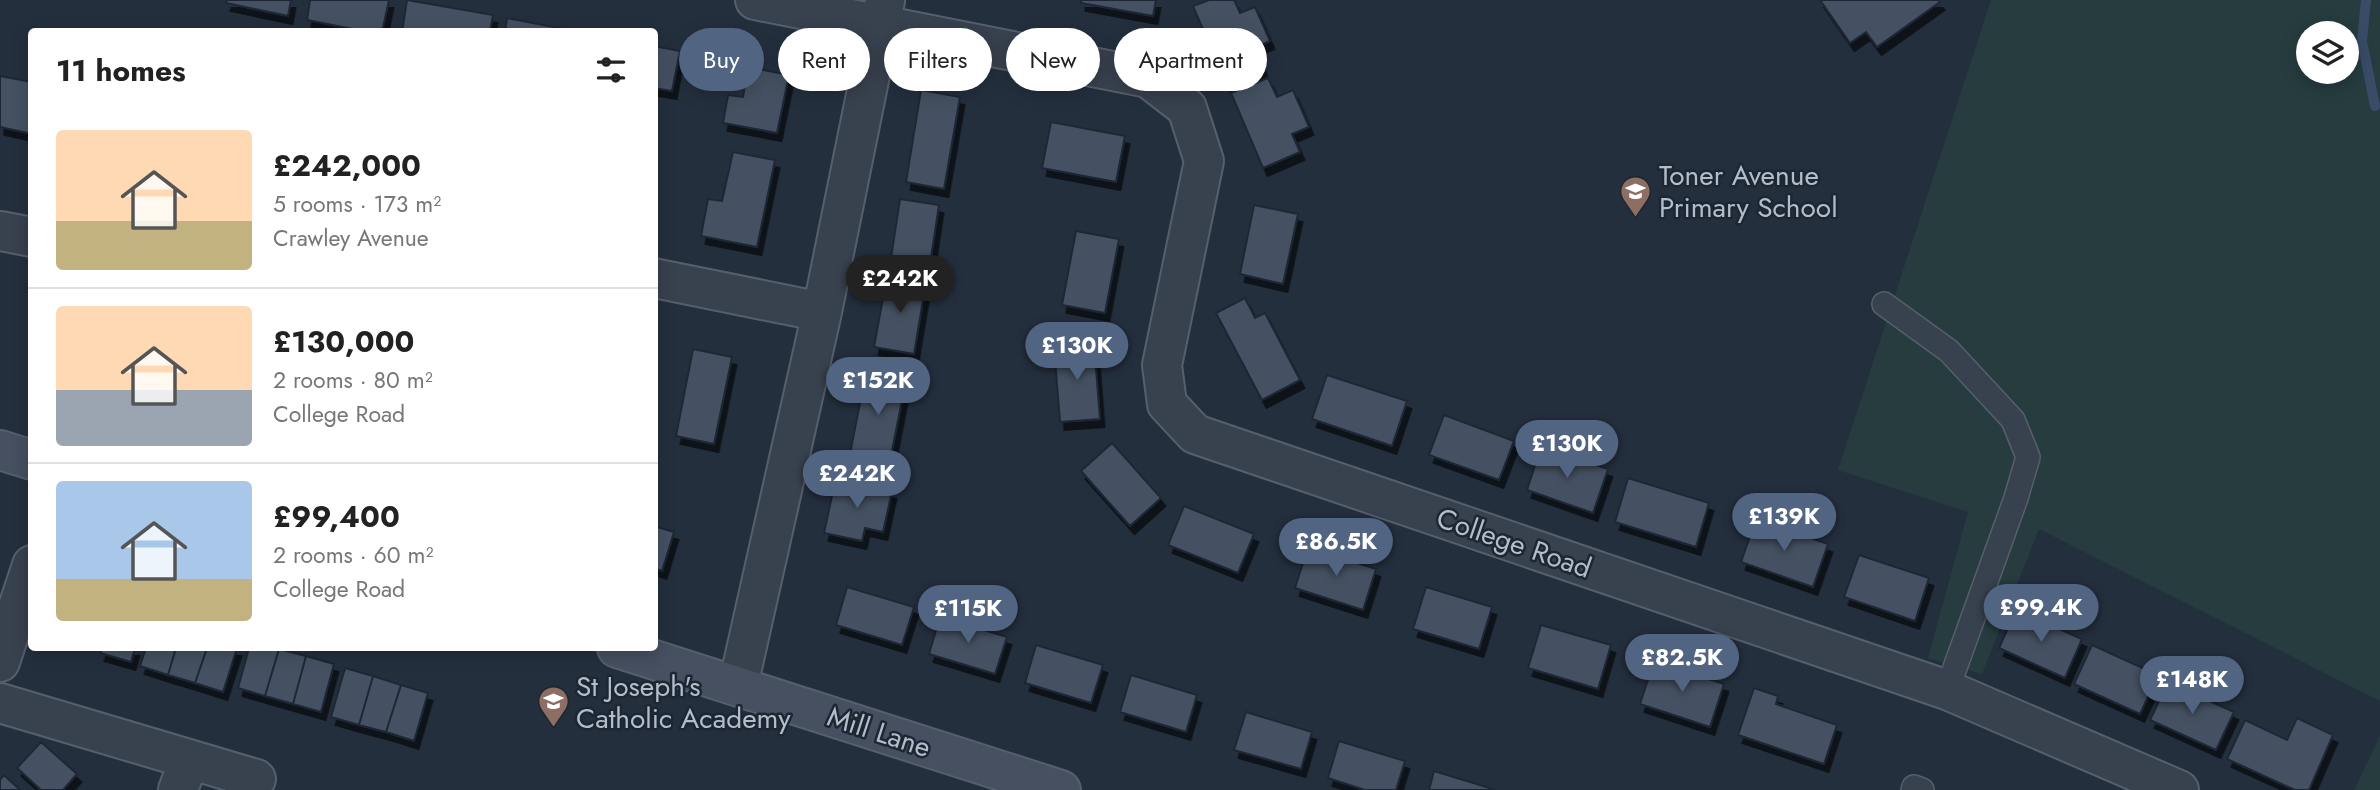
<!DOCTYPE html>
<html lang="en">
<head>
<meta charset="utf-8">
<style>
  body { margin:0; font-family:Jost,sans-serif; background:#f6f6f6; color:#222; height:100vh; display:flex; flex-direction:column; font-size:26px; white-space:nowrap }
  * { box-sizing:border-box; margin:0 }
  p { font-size:23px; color:#767676 }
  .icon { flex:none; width:38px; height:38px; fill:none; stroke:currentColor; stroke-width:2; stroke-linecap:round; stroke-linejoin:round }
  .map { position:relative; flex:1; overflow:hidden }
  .drawer { position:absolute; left:28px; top:28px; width:630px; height:623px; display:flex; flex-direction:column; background:#fff; border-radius:7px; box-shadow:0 4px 18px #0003 }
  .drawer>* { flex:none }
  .hud { position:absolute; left:679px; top:28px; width:665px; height:63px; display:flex; gap:14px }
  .tools { position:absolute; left:2296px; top:21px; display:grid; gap:14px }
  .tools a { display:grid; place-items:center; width:63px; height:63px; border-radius:50%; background:#fff; box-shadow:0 4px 18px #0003; font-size:35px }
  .price { position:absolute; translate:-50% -60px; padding:0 16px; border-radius:24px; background:#516482; color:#fff; font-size:23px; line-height:46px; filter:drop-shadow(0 2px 4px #0008) }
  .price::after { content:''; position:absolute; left:50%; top:42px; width:21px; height:16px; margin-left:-10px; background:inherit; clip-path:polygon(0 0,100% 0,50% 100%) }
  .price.selected { background:#222; color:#fff }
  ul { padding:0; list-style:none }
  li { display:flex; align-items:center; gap:21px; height:175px; padding:0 28px }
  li+li { border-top:2px solid #e0e0e0 }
  li span { display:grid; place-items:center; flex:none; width:196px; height:140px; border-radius:7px; color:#555 }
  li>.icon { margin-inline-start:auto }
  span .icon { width:84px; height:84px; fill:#fffc; stroke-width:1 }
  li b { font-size:30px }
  h2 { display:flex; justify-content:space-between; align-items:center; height:84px; padding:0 28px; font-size:30px }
  .pill { padding:0 24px; border-radius:32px; background:#fff; box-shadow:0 4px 18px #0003; font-size:24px; line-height:63px }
  .pill.selected { background:#516482; color:#fff }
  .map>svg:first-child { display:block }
</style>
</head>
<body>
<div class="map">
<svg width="2380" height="790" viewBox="0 0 2380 790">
  <defs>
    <filter id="shadow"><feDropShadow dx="4.5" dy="8" stdDeviation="0" flood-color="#0009"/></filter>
  </defs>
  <rect width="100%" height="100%" fill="#242f3e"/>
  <path fill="#263c3f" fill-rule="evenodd" d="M1991,0h389v701l-341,-172 -57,145 -54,-16 40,-146 -130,-42zM2308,33h39v39h-39z
    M2380,736v54h-26z"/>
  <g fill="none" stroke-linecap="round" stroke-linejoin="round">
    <path stroke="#394c67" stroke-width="10" d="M2366,0l-4,41 13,65"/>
  </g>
  <path fill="#455162" stroke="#1f2835" stroke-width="2" filter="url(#shadow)" d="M227,0h64l-3,16 -62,-13z
    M310,0h79l-7,32h-14l-61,-12z
    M407,0l86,15 -3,17h-88z
    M1081,0h75l-3,16 -72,-13z
    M1209,0h25l6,13 15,-6 15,34 -16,7 9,20 -37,16 -33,-78z
    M1820,0h118l2,2 -63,45 -11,-15 -16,11z
    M507,18l62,12v2h-64z
    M654,46l26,5 -8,40 -18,-3z
    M748,67l41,8 -12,58 -54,-10 5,-28 15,2z
    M0,76l32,6v52l-32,-7z
    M1268,78l9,19 16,-7 16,37 -17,7 8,18 -37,16 -32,-75z
    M921,90l39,7 -16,92 -38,-7z
    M1051,122l74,14 -9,46 -74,-14z
    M733,152l42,8 -18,87 -56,-11 7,-37 14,2z
    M900,199l39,6 -11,72 -39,-6z
    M1254,205l44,9 -15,70 -43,-10z
    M1076,231l43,8 -14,74 -43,-8z
    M887,276l39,6 -12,72 -40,-7z
    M1245,298l10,20 10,-5 35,67 -38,20 -46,-87z
    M1094,343l6,76 -40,3 -6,-76z
    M693,349l39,8 -18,87 -38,-8z
    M867,367l40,8 -18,91 -40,-7z
    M1327,375l80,26 -15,45 -80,-27z
    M1444,415l70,26 -15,39 -70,-25z
    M1112,443l49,55 -31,28 -49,-55z
    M1541,447l67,22 -15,44 -66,-23z
    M1628,478l81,25 -13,44 -81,-25z
    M846,480l46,11 -9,41 -18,-4 -3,13 -38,-8 11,-51 10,2z
    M1184,506l70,28 -16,39 -70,-28z
    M1756,519l72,25 -15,43 -72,-25z
    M654,526l20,6 -12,39 -8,-3z
    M1308,547l68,22 -13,41 -68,-22z
    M1859,555l70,23 -14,43 -71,-24z
    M847,587l67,20 -12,38 -66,-20z
    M1426,587l66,20 -13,42 -66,-20z
    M2016,610l66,29 -17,39 -66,-30z
    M940,617l67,20 -12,37 -66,-20z
    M1541,625l70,20 -13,44 -70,-21z
    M1036,645l67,20 -12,38 -66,-20z
    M2092,645l66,30 -18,39 -66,-30z
    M102,648h33l-4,14 -31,-9z
    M146,648h30l-8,27 -28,-9z
    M176,648h31l-12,35 -27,-8z
    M207,648h30l-14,44 -28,-9z
    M249,648l30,1 -14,47 -27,-8z
    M279,649l27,7 -13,48 -28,-8z
    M306,656l28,8 -13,48 -28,-8z
    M1654,661l70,23 -14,43 -70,-23z
    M345,668l28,8 -14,49 -28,-8z
    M1131,675l66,20 -11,37 -66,-20z
    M373,676l28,9 -15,47 -27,-7z
    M2168,682l66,30 -18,38 -66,-30z
    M401,685l27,8 -14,48 -28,-9z
    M1754,688l24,8 -2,8 61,21 -13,39 -86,-29z
    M1246,712l66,20 -11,37 -67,-19z
    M2297,718l36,17 -24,55h-14l-68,-31 18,-39 42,20z
    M1339,741l66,20 -9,29h-31l-37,-12z
    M41,742l36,32 -14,16h-22l-24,-22z
    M1434,771l62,19h-67z
    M4,775l16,15h-20v-10z"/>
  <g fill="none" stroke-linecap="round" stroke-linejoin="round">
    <defs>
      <path id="lane" d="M1884,304l65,47 64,69 15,37 -12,41 -69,192
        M1913,790l1,-3 8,3"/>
      <path id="street" d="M755,0l393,78 39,30 17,53 -42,204 5,39 28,30 752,256 232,100
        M0,231l32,6
        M654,278l168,34
        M0,662l32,-97
        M738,686l84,-374 63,-311
        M0,703l256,76
        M178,790l11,-30"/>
      <path id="secondary" d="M0,450l32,10
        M617,648l444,142"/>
    </defs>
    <use href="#lane" stroke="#565f6c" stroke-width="26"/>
    <use href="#street" stroke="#565f6c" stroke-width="42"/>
    <use href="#secondary" stroke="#565f6c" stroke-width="42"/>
    <use href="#lane" stroke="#38414e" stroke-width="23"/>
    <use href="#street" stroke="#38414e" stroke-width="38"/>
    <use href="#secondary" stroke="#465061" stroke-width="38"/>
  </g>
  <defs>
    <symbol id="school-pin" viewBox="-11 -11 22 30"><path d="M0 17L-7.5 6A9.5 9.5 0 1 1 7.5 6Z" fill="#8d6e63" stroke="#1d2633"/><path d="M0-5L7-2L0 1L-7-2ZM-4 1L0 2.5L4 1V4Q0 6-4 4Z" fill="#fff"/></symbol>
  </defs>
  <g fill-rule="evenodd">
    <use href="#school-pin" x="1618" y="174" width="35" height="47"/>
    <use href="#school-pin" x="536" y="684" width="35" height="47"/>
  </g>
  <g text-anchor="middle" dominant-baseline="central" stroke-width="5" stroke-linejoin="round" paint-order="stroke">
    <g font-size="28" fill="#b4bcc9" stroke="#1d2633" text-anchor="start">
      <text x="1659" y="175">Toner Avenue<tspan x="1659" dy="32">Primary School</tspan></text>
      <text x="576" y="686">St Joseph's<tspan x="576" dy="32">Catholic Academy</tspan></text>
    </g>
    <g font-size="28" fill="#b4bcc9" stroke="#1d2633">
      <text transform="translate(1514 543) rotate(19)">College Road</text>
      <text transform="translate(879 732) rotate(18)">Mill Lane</text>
    </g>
  </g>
</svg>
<div class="tools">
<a><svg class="icon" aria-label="layers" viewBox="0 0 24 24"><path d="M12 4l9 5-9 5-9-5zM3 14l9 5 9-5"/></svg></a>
</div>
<b class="price selected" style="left:900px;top:315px">£242K</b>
<b class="price" style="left:1077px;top:382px">£130K</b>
<b class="price" style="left:878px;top:417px">£152K</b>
<b class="price" style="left:1567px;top:480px">£130K</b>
<b class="price" style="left:857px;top:510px">£242K</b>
<b class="price" style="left:1784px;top:553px">£139K</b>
<b class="price" style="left:1336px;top:578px">£86.5K</b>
<b class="price" style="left:2041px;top:644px">£99.4K</b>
<b class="price" style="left:968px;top:645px">£115K</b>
<b class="price" style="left:1682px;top:694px">£82.5K</b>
<b class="price" style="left:2192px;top:716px">£148K</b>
<div class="hud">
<a class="pill selected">Buy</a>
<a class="pill">Rent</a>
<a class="pill">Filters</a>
<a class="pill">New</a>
<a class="pill">Apartment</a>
</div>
<section class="drawer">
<h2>11 homes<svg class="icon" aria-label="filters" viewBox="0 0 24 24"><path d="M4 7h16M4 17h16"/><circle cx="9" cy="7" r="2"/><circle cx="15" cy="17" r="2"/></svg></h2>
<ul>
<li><span style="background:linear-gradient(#ffd9b3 65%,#c2b280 0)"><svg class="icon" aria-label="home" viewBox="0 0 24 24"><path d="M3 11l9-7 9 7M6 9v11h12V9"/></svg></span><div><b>£242,000</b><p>5 rooms · 173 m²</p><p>Crawley Avenue</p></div></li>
<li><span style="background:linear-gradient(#ffd9b3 60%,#9aa5b1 0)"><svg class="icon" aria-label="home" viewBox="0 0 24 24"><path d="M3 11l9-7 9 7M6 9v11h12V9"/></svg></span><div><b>£130,000</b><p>2 rooms · 80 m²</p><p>College Road</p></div></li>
<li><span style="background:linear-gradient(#a9c7e8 70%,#c2b280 0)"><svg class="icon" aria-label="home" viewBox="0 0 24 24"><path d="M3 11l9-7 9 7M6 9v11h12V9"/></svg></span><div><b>£99,400</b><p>2 rooms · 60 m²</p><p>College Road</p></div></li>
</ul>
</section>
</div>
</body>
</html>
